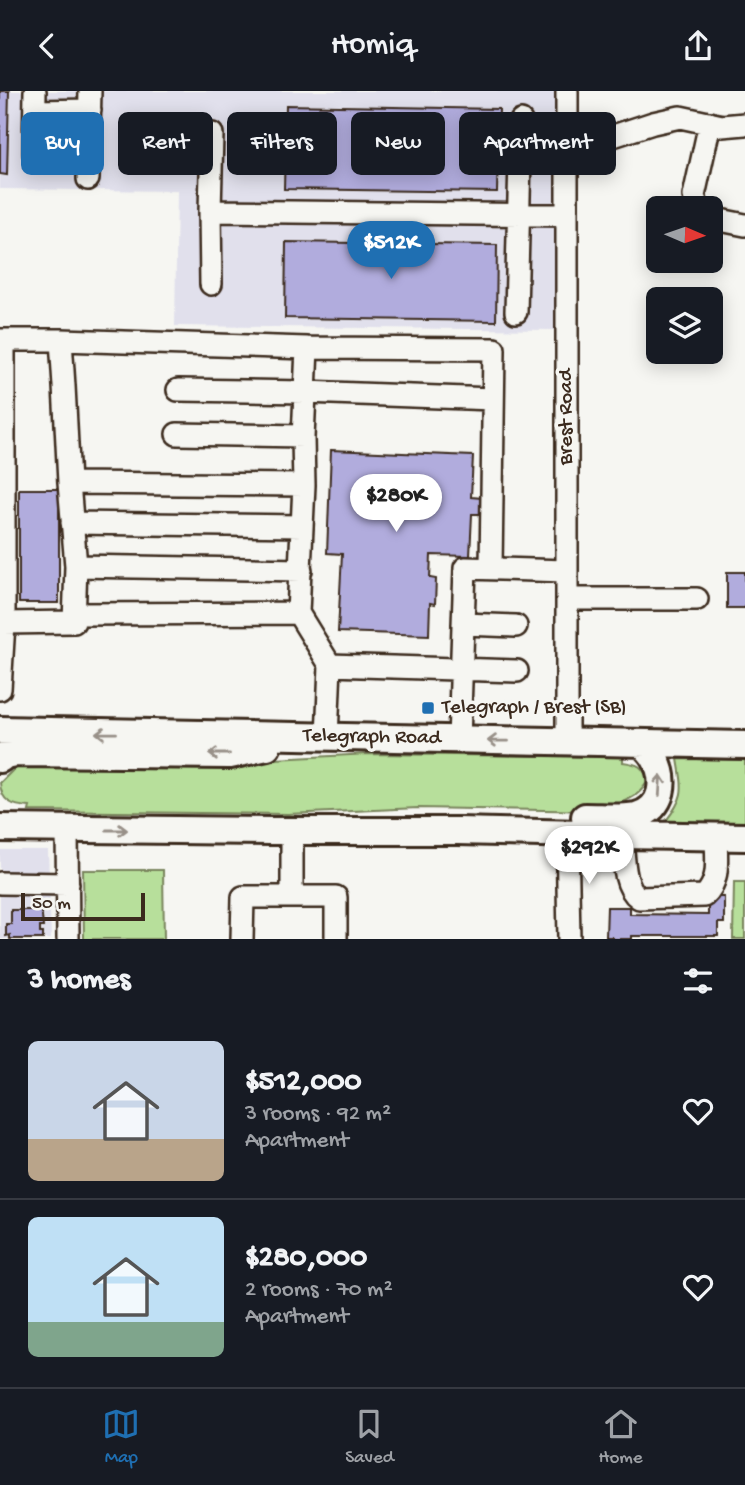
<!DOCTYPE html>
<html lang="en">
<head>
<meta charset="utf-8">
<style>
  body { margin:0; font-family:"Gochi Hand",sans-serif; background:#242831; color:#f1f3f6; height:100vh; display:flex; flex-direction:column; font-size:26px; white-space:nowrap }
  * { box-sizing:border-box; margin:0 }
  p { font-size:23px; color:#9ea1a6 }
  .icon { flex:none; width:38px; height:38px; fill:none; stroke:currentColor; stroke-width:2; stroke-linecap:round; stroke-linejoin:round }
  .map { position:relative; height:848px; overflow:hidden }
  .side { display:flex; flex-direction:column; background:#171b24; flex:1 }
  .side>* { flex:none }
  .hud { position:absolute; left:21px; top:21px; width:704px; height:63px; display:flex; gap:14px }
  .needle { width:46px; rotate:92deg }
  .controls { position:absolute; left:646px; top:105px; display:grid; gap:14px }
  .controls a { display:grid; place-items:center; width:77px; height:77px; border-radius:10px; background:#171b24; box-shadow:0 4px 18px #0003; font-size:35px }
  .scale { position:absolute; left:21px; bottom:18px; width:124px; box-sizing:border-box; padding-left:7px; border:4px solid #3b2a1e; border-top:0; font-size:19px; line-height:24px; white-space:nowrap; color:#3b2a1e; -webkit-text-stroke:5px #f6f6f2; paint-order:stroke }
  .price { position:absolute; translate:-50% -60px; padding:0 16px; border-radius:24px; background:#fff; color:#222; font-size:23px; line-height:46px; filter:drop-shadow(0 2px 4px #0008) }
  .price::after { content:''; position:absolute; left:50%; top:42px; width:21px; height:16px; margin-left:-10px; background:inherit; clip-path:polygon(0 0,100% 0,50% 100%) }
  .price.on { background:#1f6fb2; color:#fff }
  ul { padding:0; list-style:none }
  li { display:flex; align-items:center; gap:21px; height:175px; padding:0 28px }
  li+li { border-top:2px solid #363941 }
  li span { display:grid; place-items:center; flex:none; width:196px; height:140px; border-radius:10px; color:#555 }
  li>.icon { margin-inline-start:auto }
  span .icon { width:84px; height:84px; fill:#fffc; stroke-width:1 }
  li b { font-size:30px }
  h2 { display:flex; justify-content:space-between; align-items:center; height:84px; padding:0 28px; font-size:30px }
  .pill { padding:0 24px; border-radius:10px; background:#171b24; box-shadow:0 4px 18px #0003; font-size:24px; line-height:63px }
  .pill.on { background:#1f6fb2; color:#fff }
  header { display:flex; justify-content:space-between; align-items:center; height:91px; padding:0 28px; background:#171b24; font-size:32px; font-weight:600 }
  .dock { display:flex; justify-content:space-around; align-items:center; height:98px; border-top:2px solid #363941; background:#171b24; font-size:19px; color:#9ea1a6 }
  .dock a { display:grid; justify-items:center; gap:4px }
  .dock .on { color:#1f6fb2 }
  .map>svg:first-child { display:block }
</style>
</head>
<body>
<header><svg class="icon" aria-label="back" viewBox="0 0 24 24"><path d="M15 5l-7 7 7 7"/></svg>Homiq<svg class="icon" aria-label="share" viewBox="0 0 24 24"><path d="M12 15V3M7 8l5-5 5 5M5 13v7h14v-7"/></svg></header>
<div class="map">
<svg width="745" height="848" viewBox="0 0 745 848">
  <rect width="100%" height="100%" fill="#f6f6f2"/>
  <filter id="ink" filterUnits="userSpaceOnUse"><feTurbulence type="fractalNoise" baseFrequency=".0143" numOctaves="2"/><feDisplacementMap in="SourceGraphic" scale="14" xChannelSelector="R" yChannelSelector="G"/><feConvolveMatrix kernelMatrix="1 2 1 2 8 2 1 2 1" color-interpolation-filters="sRGB"/></filter>
  <g filter="url(#ink)">
    <path fill="#e1e0ec" d="M0,0h557v239l-382,-4 2,-135 -177,-2z
      M0,759h48l3,89h-51z"/>
    <path fill="#b7df9b" stroke="#79845c" stroke-width="2" d="M369,663l254,3v5c15,2 20,4 25,18 -11,22 -27,20 -46,31l-184,-3 -130,6 -259,-3 1,-4c-17,-1 -29,-5 -30,-24l13,-13 12,-6 231,-4z
      M678,668l67,1v63l-80,-1c21,-26 18,-32 13,-63z
      M83,779h80l1,69h-80z
      M734,791h11v57h-12z"/>
    <path fill="#b1acdd" stroke="#3b2a1e" stroke-width="2" d="M0,0h9l-2,84 -7,-1z
      M286,14l213,4 -2,83 -213,-3z
      M286,151l211,3 -1,76 -211,-3z
      M331,359l142,6 -2,41 11,1 -1,16h-9l-2,42 -39,-1 -1,23 6,1 -1,25 -5,-1 -1,32 -91,-3 4,-78 -15,-1z
      M19,398h40v114h-40z
      M727,481h18v36h-18z
      M708,806h16v26h-6v13h-86v3h-20v-2h-6l1,-30h23v7l78,1z
      M32,814h9l2,22h-3v6h3v6h-33v-4l-4,1v-12h5v-14h21z"/>
    <g fill="none" stroke-linecap="round" stroke-linejoin="round">
      <defs>
        <path id="minor" d="M35,20l55,-1
          M212,43l-2,77 357,4
          M567,56l34,-7 52,-17 27,-6 42,9 23,-2
          M34,62l1,-62
          M88,88l2,-88
          M698,117l-4,-12 16,-73
          M210,120l1,73
          M710,127l35,7
          M516,221l5,-191
          M0,249h61l246,8 187,1 -3,219
          M307,257l-4,90 1,47 -6,128 32,52
          M178,299l127,2 188,7
          M177,343l126,2
          M69,392l235,2
          M72,432l230,3
          M76,475l225,4
          M567,508h130
          M74,523l224,-1
          M4,532l70,-1 2,-56 -7,-83 -5,-97 -3,-46
          M463,533l53,2
          M0,598l4,-66v-283
          M327,647l3,-73 187,6
          M459,649l6,-172 102,3
          M567,651v-651
          M67,739l1,109
          M567,742l2,106
          M622,744c2,19 0,51 17,63l65,-2c17,-15 12,-39 12,-60
          M0,792l68,1
          M292,805v-65
          M242,848l1,-42h93v42"/>
        <path id="major" d="M0,639l745,15
          M0,668l5,-4 10,-2 215,2 37,-8
          M585,726c17,0 35,2 51,-1 28,-7 31,-37 18,-59 -3,-5 -7,-9 -11,-13
          M0,737l271,3h187l164,4 123,2"/>
      </defs>
      <use href="#minor" stroke="#3b2a1e" stroke-width="26"/>
      <use href="#major" stroke="#3b2a1e" stroke-width="32"/>
      <use href="#minor" stroke="#f6f6f2" stroke-width="21"/>
      <use href="#major" stroke="#f6f6f2" stroke-width="26"/>
    </g>
    <defs><path id="oneway-shaft" d="M-6 0H5M1.5-3L5.5 0L1.5 3" fill="none" stroke-width="1.6" stroke-linecap="round" stroke-linejoin="round" transform="scale(1.75)"/></defs>
    <g stroke="#989088">
      <use href="#oneway-shaft" transform="translate(106 642) rotate(-179)"/>
      <use href="#oneway-shaft" transform="translate(498 650) rotate(-179)"/>
      <use href="#oneway-shaft" transform="translate(219 663) rotate(-180)"/>
      <use href="#oneway-shaft" transform="translate(660 694) rotate(-86)"/>
      <use href="#oneway-shaft" transform="translate(117 739)"/>
    </g>
  </g>
  <rect fill="#1f6fb2" stroke="#f6f6f2" stroke-width="2.5" x="421" y="610" width="14" height="14" rx="3.5"/>
  <g text-anchor="middle" dominant-baseline="central" stroke-width="7" stroke-linejoin="round" paint-order="stroke">
    <g font-size="21" fill="#3b2a1e" stroke="#f6f6f2">
      <text transform="translate(567 326) rotate(-90)">Brest Road</text>
      <text transform="translate(372 647) rotate(1)">Telegraph Road</text>
    </g>
    <g font-size="21" fill="#3b2a1e" stroke="#f6f6f2" text-anchor="start">
      <text x="442" y="617">Telegraph / Brest (SB)</text>
    </g>
  </g>
</svg>
<div class="controls">
<a><svg class="needle" viewBox="-14 -14 28 28"><path d="M0-13l5 13h-10z" fill="#e53935"/><path d="M0 13l5-13h-10z" fill="#9ea1a6"/></svg></a>
<a><svg class="icon" aria-label="layers" viewBox="0 0 24 24"><path d="M12 4l9 5-9 5-9-5zM3 14l9 5 9-5"/></svg></a>
</div>
<div class="scale">50 m</div>
<b class="price on" style="left:391px;top:190px">$512K</b>
<b class="price" style="left:396px;top:443px">$280K</b>
<b class="price" style="left:589px;top:795px">$292K</b>
<div class="hud">
<a class="pill on">Buy</a>
<a class="pill">Rent</a>
<a class="pill">Filters</a>
<a class="pill">New</a>
<a class="pill">Apartment</a>
</div>
</div>
<section class="side">
<h2>3 homes<svg class="icon" aria-label="filters" viewBox="0 0 24 24"><path d="M4 7h16M4 17h16"/><circle cx="9" cy="7" r="2"/><circle cx="15" cy="17" r="2"/></svg></h2>
<ul>
<li><span style="background:linear-gradient(#c9d6e8 70%,#b9a48a 0)"><svg class="icon" aria-label="home" viewBox="0 0 24 24"><path d="M3 11l9-7 9 7M6 9v11h12V9"/></svg></span><div><b>$512,000</b><p>3 rooms · 92 m²</p><p>Apartment</p></div><svg class="icon" aria-label="heart" viewBox="0 0 24 24"><path d="M12 20l-8-8c-3-5 5-10 8-4 3-6 11-1 8 4z"/></svg></li>
<li><span style="background:linear-gradient(#bfe0f5 75%,#7fa58c 0)"><svg class="icon" aria-label="home" viewBox="0 0 24 24"><path d="M3 11l9-7 9 7M6 9v11h12V9"/></svg></span><div><b>$280,000</b><p>2 rooms · 70 m²</p><p>Apartment</p></div><svg class="icon" aria-label="heart" viewBox="0 0 24 24"><path d="M12 20l-8-8c-3-5 5-10 8-4 3-6 11-1 8 4z"/></svg></li>
</ul>
</section>
<nav class="dock">
<a class="on"><svg class="icon" aria-label="map" viewBox="0 0 24 24"><path d="M3 6l6-2 6 2 6-2v14l-6 2-6-2-6 2zM9 4v14M15 6v14"/></svg>Map</a>
<a><svg class="icon" aria-label="saved" viewBox="0 0 24 24"><path d="M7 4h10v16l-5-4-5 4z"/></svg>Saved</a>
<a><svg class="icon" aria-label="home" viewBox="0 0 24 24"><path d="M3 11l9-7 9 7M6 9v11h12V9"/></svg>Home</a>
</nav>
</body>
</html>
